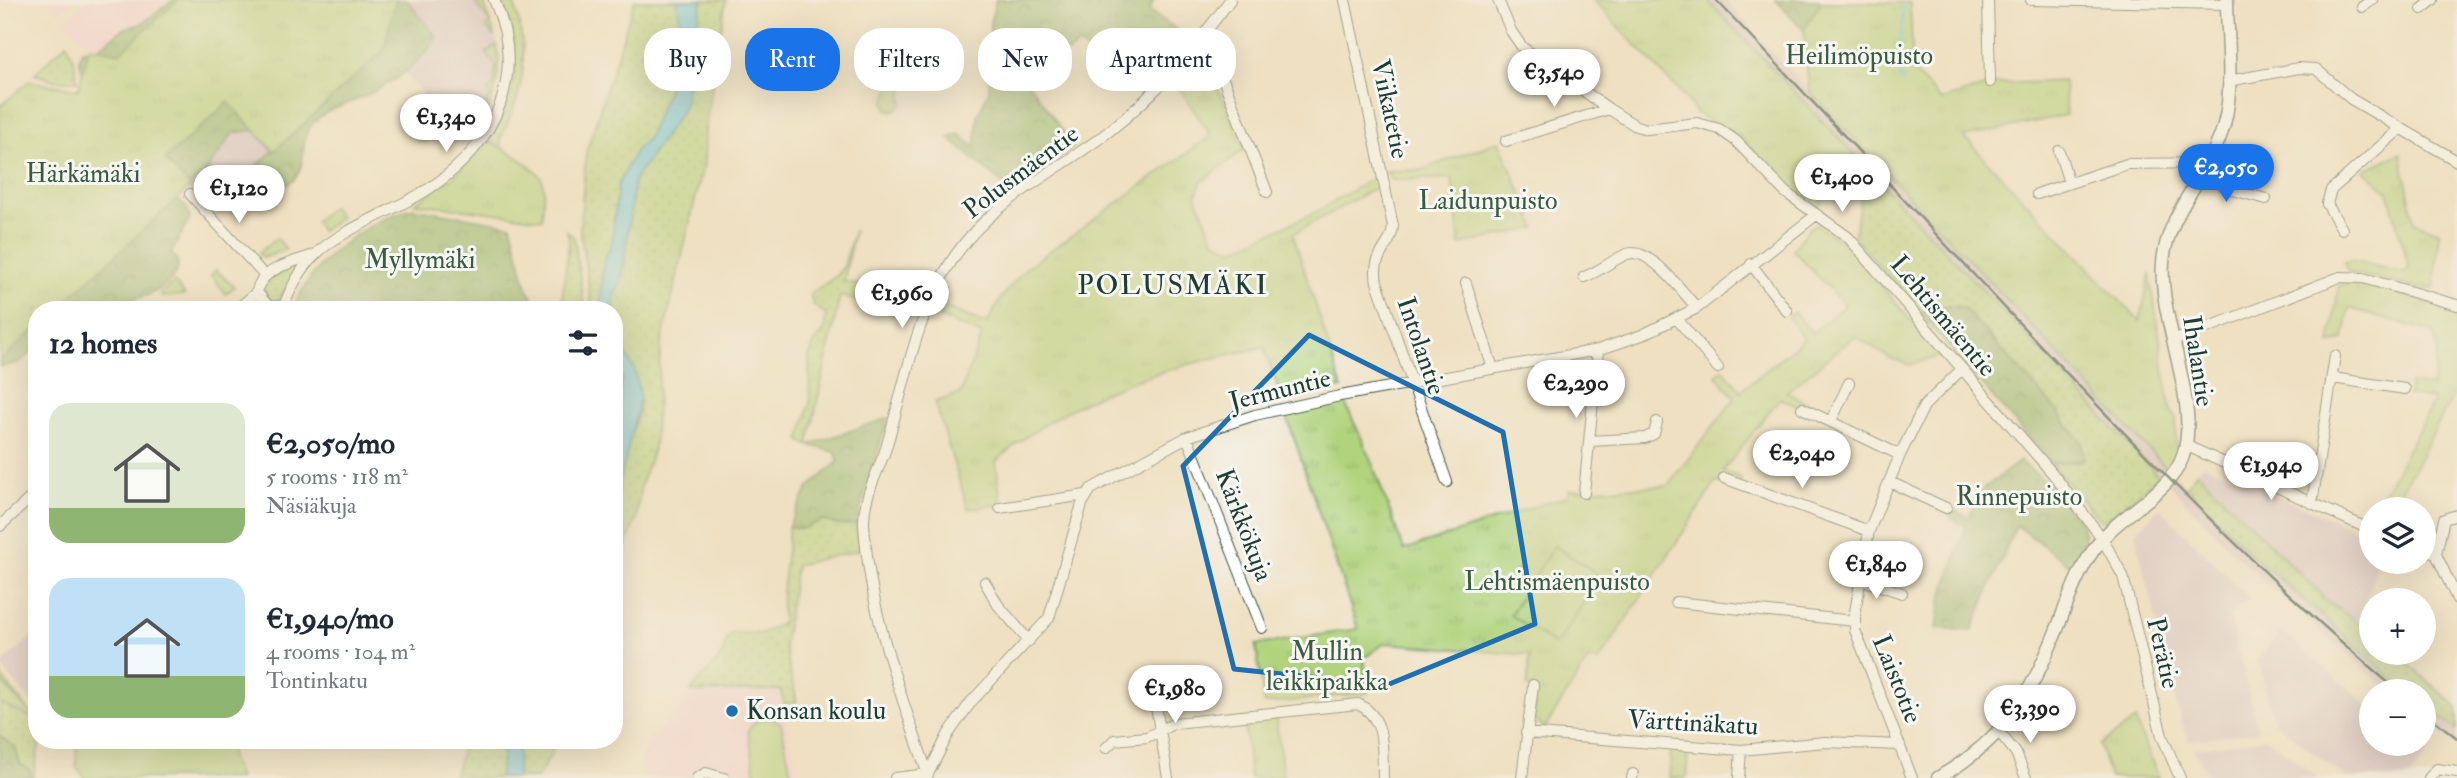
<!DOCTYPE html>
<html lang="en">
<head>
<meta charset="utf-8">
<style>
  body { margin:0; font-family:"IM FELL Double Pica",serif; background:#f2f2f3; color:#1f2937; height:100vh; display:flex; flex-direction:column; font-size:26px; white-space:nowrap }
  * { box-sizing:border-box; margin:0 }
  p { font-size:23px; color:#747a83 }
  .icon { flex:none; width:38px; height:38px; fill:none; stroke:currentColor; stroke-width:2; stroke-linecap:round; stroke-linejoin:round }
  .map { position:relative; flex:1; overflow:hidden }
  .panel { position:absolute; left:28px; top:301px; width:595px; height:448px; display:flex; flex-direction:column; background:#fff; border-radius:28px; box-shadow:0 7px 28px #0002 }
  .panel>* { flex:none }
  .hud { position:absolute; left:644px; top:28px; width:665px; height:63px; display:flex; gap:14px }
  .controls { position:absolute; left:2359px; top:497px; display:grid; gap:14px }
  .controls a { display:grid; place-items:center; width:77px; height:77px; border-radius:50%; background:#fff; box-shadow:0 7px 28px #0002; font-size:35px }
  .price { position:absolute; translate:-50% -60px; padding:0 16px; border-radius:24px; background:#fff; color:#222; font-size:23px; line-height:46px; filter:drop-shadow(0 2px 4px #0008) }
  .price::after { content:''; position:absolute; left:50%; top:42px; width:21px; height:16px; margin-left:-10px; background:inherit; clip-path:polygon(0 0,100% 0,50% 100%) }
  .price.current { background:#1a73e8; color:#fff }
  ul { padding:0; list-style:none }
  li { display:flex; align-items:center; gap:21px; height:175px; padding:0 21px }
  li span { display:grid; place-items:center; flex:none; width:196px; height:140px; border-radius:21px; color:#555 }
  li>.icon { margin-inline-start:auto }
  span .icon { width:84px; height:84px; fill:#fffc; stroke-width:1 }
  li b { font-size:30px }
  h2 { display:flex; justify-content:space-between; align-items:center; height:84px; padding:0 21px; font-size:30px }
  .tag { padding:0 24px; border-radius:28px; background:#fff; box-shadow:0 7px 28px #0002; font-size:24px; line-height:63px }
  .tag.current { background:#1a73e8; color:#fff }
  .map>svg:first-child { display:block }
</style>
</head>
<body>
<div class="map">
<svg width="2457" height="778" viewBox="0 0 2457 778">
  <defs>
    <pattern id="grass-dots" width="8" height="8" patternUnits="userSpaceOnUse" patternTransform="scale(1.75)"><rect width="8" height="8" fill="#b0d37b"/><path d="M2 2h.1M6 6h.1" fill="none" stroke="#97b66b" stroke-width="1.8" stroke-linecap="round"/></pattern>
    <pattern id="forest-crowns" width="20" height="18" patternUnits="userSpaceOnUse" patternTransform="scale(1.75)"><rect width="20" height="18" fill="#8cb56b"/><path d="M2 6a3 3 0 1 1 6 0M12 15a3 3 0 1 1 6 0" fill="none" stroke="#729459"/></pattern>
    <pattern id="park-tufts" width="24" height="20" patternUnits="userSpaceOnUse" patternTransform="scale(1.75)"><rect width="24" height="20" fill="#b0d37b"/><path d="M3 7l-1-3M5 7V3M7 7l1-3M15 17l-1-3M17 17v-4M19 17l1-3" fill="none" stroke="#97b66b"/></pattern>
  </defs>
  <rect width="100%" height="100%" fill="#f6f6f2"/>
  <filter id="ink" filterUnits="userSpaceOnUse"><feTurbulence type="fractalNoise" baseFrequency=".0143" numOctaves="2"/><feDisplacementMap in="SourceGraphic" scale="14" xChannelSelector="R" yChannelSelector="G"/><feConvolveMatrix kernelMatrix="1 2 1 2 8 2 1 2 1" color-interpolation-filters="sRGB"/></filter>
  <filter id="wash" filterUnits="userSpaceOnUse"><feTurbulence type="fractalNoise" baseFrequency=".00686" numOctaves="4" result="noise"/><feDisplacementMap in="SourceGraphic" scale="28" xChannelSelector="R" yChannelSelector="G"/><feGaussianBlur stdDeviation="1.57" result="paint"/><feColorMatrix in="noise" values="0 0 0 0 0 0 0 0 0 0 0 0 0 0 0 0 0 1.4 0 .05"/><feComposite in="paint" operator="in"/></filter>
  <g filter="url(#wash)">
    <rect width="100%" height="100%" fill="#efe0c1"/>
    <path fill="#f7cfd5" d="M46,0h29l-16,14z
      M87,0h91l-58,53 -31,-6 -24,-26z
      M771,631v15l29,132h-156l-3,-20 8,-18 40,-41 9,-20 26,-27 3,-14 5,-5z"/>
    <path fill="#d2bdc8" d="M396,0h87l13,36 2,27 -7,38 -25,40 -83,-90z
      M1707,0h18l130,143 395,410 157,138h-18l-142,-125z
      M228,102l46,49 -64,58 -45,-49z
      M2204,464l167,72v26h8l-22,62 -35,-26 1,-3 -126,-123z
      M2160,508l89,90 -19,19 28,114 -69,10 -8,-19 -46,-190z
      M2281,630l90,78v36h47l11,8 -20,26h-63l-73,-57 -15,-62z
      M37,632v76l-37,-42z
      M2424,705l33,25v15l-33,-25z
      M2267,738l51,40h-108l-17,-29z"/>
    <path fill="url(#grass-dots)" stroke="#688858" stroke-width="2" d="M473,0h10l12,37 -9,-10 4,-5z
      M501,0h12c17,54 13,89 -13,139l2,9 -14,-6c31,-50 36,-88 13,-142z
      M635,0h42l4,21 -8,22 1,32 -26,63 -30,46 -6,58 -9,22 -3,46h-8l-12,-81 6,-76z
      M702,0h24l-21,129 -1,33 -43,183 -7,102 -13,37 -5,35 -22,58v-72l12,-56 13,-38 -4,-39 -21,-44v-33l8,-15 12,-100 49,-71z
      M1707,0l452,476 -46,39 -12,6 -50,-57 32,-4 -1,-17 -72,-83 -67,-54 -23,7 -66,-76 7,-41 -34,-3z
      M67,43l7,17 3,21h-20l-23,-7z
      M497,45c6,32 -5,62 -23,88l-3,-3 14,-18 1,-10 5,-5 -4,-5 6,-6 3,-20 -10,-13z
      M895,85l8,2v17l-9,7 -7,-2 -2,-7 5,-14z
      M854,230l-10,51 76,21 -4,15 -76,-21 -32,149 -8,-4 10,-39 -1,-46 6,-15 9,-9 2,-18 -12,-8 -4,-12 25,-17 9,-11z
      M567,231l7,6 11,73h-24l8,-69z
      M297,264l3,2 -22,35 -11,-2 -4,-12 5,-7z
      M614,358l8,18 -8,65z
      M2197,472l126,124 -1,2 49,34v21h25l61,54v23l-33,-25v-14h-17l-157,-138 -64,-67z
      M823,520l14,5 19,-1 3,26 -63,15 -12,80 13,57 -13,2 -3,-14 -90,2c8,-15 23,-23 31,-38 4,-7 3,-15 10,-21l30,1 21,-12c-5,-32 6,-63 5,-95l13,2z
      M0,675l37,45v20h3l-7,38 -4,-8 -9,-6 -5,-17 -15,-11z
      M465,740h40l-6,38h-45z
      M518,740h37l-4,15 -14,23h-20z"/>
    <path fill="url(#forest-crowns)" stroke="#567950" stroke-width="2" d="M173,0h234l30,37c-17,27 -41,44 -70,58 -17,9 -44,14 -56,31 -13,17 -2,40 -19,55 -13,11 -42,14 -56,4l37,-34 -19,-21 -21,3 -28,40 -22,17 -99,-111 -5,-20 3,-9 15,-1 26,-20 18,-5z
      M996,0h158l-5,10 42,30c-13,25 -23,47 -50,57l-20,-27 -43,-25 -51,36 47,65 -62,46 -63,-54 10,-4 14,12 3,-3 2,-28 11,-25 1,-68z
      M1776,0h43l2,2 -17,28z
      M54,85l26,5 107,119 3,10 -19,34 6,6 1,9c-18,34 -49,32 -83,31l-6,2 -7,9h-45v38l-19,15 -18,4v-262l16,-11z
      M413,208l98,17 17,66 13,19h-248c19,-50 70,-87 120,-102z
      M1943,306l20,1 93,103 26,33 2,16 -33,5 -131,-151z
      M888,418l-32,106 -19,1 -14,-5 -22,9 -13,-2 21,-40 30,-26 -4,-9 -27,-7z
      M2020,461c21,18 73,52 62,86 -2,7 -7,13 -10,20l-56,-42 -44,106 -35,-3 4,-27 25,-74 -16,-10 -4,-11 23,12 13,-28z
      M0,736l15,11 5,17 9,6 1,8h-30z"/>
    <path fill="url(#park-tufts)" stroke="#688858" stroke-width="2" d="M178,0h218l-13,51 -109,100 -46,-49 -63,58 25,27 -134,123h-19v17l-37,34v-254l29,-26 49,9 11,-43 31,6z
      M1593,0h114l165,173 -10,23 -35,-3 -10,15 -33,-25 -46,-48 -40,-20 -14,-19z
      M1821,2l89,1 3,68 28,29 53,-16 70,-3 2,34 -102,22 176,185 10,-49 20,135 6,10v28l3,1 -2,9 -10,13 -358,-378 -5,-61z
      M1190,54c29,26 39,61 55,95l-44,33 -5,14 18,44 19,10 85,-39 60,-36 2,10 -87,49 49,154 -60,12 -18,-53c-103,21 -188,44 -268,114l5,43 -33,5 -33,-107 25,-8 22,-59 -50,-21 3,-11 52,21 14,-26 25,-30 185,-132 -37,-56z
      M414 133a9 9 0 1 1 18 0a9 9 0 1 1-18 0Z
      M1499,141l37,87 -76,17 -8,-67 -60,2 -6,-9 36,-1z
      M488,142c14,5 48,24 54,38 4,11 0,27 0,39l-127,-16 38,-26z
      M2401,153l13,69 26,10 -6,56 -14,1 -72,-17 -4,-10 7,-2 53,13 5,-5 -21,-77 -24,-21z
      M332,207l8,11 -19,13 -6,-10z
      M1817,225l29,19 95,112 -32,9 -19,-7 -35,-22 -69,56 21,11 -3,6 -24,-11 -57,73 18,7 -4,11 -21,-7 -117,179 -11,-1 -43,68 -12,-10 3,-30 -9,-1 3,-32 -145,-12 -21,15 4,35 -104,11 -8,-59 102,-16 -72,-215 59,-11 23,49 36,98 163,-54 2,-6 98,-4 68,-88 -19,-23 7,-6 18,22 63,-52 -16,-22 6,-5 18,21 33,-28 -52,-55 17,-23z
      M277,238l9,11 -22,9 -6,-5z
      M216,270l18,17 -8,7 -15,-19z
      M174,282l11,13 -22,2 -3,-3z
      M2356,282l101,28v79l-66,120h-16l58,-106 -1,-4 -24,-4 1,-11 23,3 6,-37 -5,-18 -84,-24 -5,32 -14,4 9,-59z
      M0,680l36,40 -36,-17z
      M1276,717l7,61h-33l-6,-58z
      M2135,720l24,58h-49l-10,-33z
      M1671,750l17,1 -2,27h-17z"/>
    <path fill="#b0d37b" stroke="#688858" stroke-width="2" d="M1554,546l47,30 -45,69 -46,-30z
      M771,718l10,5 10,50 -3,5 -32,-2 -8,-46 8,-9z
      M77,740h155l-2,16 9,22h-154l-9,-12z"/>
    <path fill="#63c6e1" stroke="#41828a" stroke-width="2" d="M677,0h25l-19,109 -49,71 -12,100 -8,15v15h-14l3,-46 9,-22 6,-57 17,-34 13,-13 26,-63 -1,-32 7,-22z
      M614,315v13l21,44 5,26 -26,107v-64l8,-64 -8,-19z
      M505,740h13l-1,38h-18z"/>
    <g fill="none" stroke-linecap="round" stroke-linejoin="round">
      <path stroke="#63c6e1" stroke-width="2.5" d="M1903,84l-5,-22 6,-59"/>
    </g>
  </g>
  <g filter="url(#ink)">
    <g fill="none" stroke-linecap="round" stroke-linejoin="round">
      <defs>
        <path id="minor" d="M1345,0l48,226c-1,22 -22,27 -16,56l70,200
          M1498,0l13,31 11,16 87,62 27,17 11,3 50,-6 22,6 17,12 49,51 63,45 205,237 49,64 21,38 39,160 18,42
          M1988,0l2,82
          M2031,0l196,4
          M2362,7l10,-7
          M2422,9l11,-9
          M1194,49l29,30 44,113
          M2228,81l71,-13 17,1 35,30 106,62
          M1506,141l103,-32
          M2059,151l10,32
          M2201,173l32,17 33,9
          M190,194l75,82
          M2037,194l90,-30 79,-1
          M2342,229l-15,-25 4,-14 69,-61
          M1751,264l36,47
          M1584,277c15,-5 28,-17 43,-23 22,-9 56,39 70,54
          M1466,283l27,86
          M257,292l12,15 15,-1
          M236,310l21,-18c2,-23 39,-31 57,-37
          M283,310c5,-18 18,-42 32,-55 27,-27 82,-45 115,-67 66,-45 98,-112 64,-188
          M1677,319l41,49
          M2173,341l167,-64 23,1 94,27
          M2332,378l73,11
          M1802,408l98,47
          M1831,421l18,-38
          M1187,437l75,191
          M1590,441l55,-3 9,-4 3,-12
          M2185,445l186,85
          M1724,478l145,53
          M1890,482l56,26
          M1584,493l14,-143
          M2312,503l23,-147
          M1000,508l85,-13
          M0,526l37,-34
          M2424,550l12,4 21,45
          M2436,554l8,-35 13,-4
          M1860,579l42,14
          M985,582l13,23 31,36
          M1676,602l178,19
          M1151,677l17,101
          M1526,733l215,17 84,-8 75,3
          M2000,733l16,20 10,25
          M1106,748l8,-8 33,-3 28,-14 183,-19c29,14 24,47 25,74
          M928,775c-28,-83 -59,-164 -64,-251 -1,-28 14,-51 22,-76 24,-80 34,-166 98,-226 37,-35 84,-59 124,-90 49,-38 85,-82 122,-132
          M697,778l9,-5 18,5
          M895,778l33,-4 21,-41 22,-31 78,-84 33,-114 9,-15 96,-52 68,-22 85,-19 258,-46 44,-15 55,-27 119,-93
          M1522,778l11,-93
          M1632,778l1,-4
          M1739,778l2,-28
          M1912,778l-57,-148v-18l14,-81 31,-76 24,-49 37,-36
          M2429,778l8,-9 20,3"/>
        <path id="tertiary" d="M1938,778c68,-40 93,-82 121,-154 11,-29 22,-61 43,-85 23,-28 69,-47 81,-83 18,-55 -25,-135 -20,-194 4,-47 41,-82 57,-125 16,-41 7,-93 7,-137"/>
      </defs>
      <use href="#minor" stroke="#3e5549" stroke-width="12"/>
      <use href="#tertiary" stroke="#3e5549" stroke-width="15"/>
      <use href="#minor" stroke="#fff" stroke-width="10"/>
      <use href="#tertiary" stroke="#fff" stroke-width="12"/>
      <path stroke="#1f3d34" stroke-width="2.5" d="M1716,0c225,233 435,482 682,691
        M2424,712l33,26"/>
    </g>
  </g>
  <path d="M0 0H2457V778H0ZM1309,335l194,97 32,192 -148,61 -153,-16 -51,-203z" fill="#efe0c1" fill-opacity=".55" fill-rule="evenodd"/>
  <path fill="none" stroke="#1f6fb2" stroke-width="5" stroke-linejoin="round" d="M1309,335l194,97 32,192 -148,61 -153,-16 -51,-203z"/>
  <circle fill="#1f6fb2" stroke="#f6f6f2" stroke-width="2.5" cx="732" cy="711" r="7"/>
  <g text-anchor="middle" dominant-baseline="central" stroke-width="6" stroke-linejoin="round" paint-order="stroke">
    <g font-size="26" fill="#3c5b42" stroke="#f6f6f2">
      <text x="1859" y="56">Heilimöpuisto</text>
      <text x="83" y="174">Härkämäki</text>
      <text x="1488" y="201">Laidunpuisto</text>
      <text x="420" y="260">Myllymäki</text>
      <text x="2019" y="497">Rinnepuisto</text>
      <text x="1557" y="582">Lehtismäenpuisto</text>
      <text x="1327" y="652">Mullin<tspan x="1327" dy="30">leikkipaikka</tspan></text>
    </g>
    <g font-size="26" fill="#1f3d34" stroke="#f6f6f2">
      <text transform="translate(1390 109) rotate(78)">Viikatetie</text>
      <text transform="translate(1021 172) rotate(-37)">Polusmäentie</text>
      <text transform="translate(1943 316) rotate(50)">Lehtismäentie</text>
      <text transform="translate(1421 346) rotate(71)">Intolantie</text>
      <text transform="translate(2198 361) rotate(81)">Ihalantie</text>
      <text transform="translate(1280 390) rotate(-14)">Jermuntie</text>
      <text transform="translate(1244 525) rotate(69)">Kärkkökuja</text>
      <text transform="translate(2163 653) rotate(77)">Perätie</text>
      <text transform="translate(1897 679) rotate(68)">Laistotie</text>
      <text transform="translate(1693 723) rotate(3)">Värttinäkatu</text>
    </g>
    <g font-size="26" fill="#1f3d34" stroke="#f6f6f2" text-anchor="start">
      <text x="746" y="711">Konsan koulu</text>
    </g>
    <g font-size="28" letter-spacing="2" fill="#1f3d34" stroke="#f6f6f2">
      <text x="1173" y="285">POLUSMÄKI</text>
    </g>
  </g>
</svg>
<div class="controls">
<a><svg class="icon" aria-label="layers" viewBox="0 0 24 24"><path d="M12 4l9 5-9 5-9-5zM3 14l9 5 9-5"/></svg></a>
<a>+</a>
<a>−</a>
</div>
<b class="price" style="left:1554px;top:109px">€3,540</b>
<b class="price" style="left:446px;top:154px">€1,340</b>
<b class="price current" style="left:2226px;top:204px">€2,050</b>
<b class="price" style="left:1842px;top:214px">€1,400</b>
<b class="price" style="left:239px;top:225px">€1,120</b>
<b class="price" style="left:902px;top:330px">€1,960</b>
<b class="price" style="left:1576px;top:420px">€2,290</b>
<b class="price" style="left:1802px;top:490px">€2,040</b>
<b class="price" style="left:2271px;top:502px">€1,940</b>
<b class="price" style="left:1876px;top:601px">€1,840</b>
<b class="price" style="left:1175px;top:725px">€1,980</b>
<b class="price" style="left:2030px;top:745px">€3,390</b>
<div class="hud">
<a class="tag">Buy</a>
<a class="tag current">Rent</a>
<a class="tag">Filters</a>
<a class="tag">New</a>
<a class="tag">Apartment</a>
</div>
<section class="panel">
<h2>12 homes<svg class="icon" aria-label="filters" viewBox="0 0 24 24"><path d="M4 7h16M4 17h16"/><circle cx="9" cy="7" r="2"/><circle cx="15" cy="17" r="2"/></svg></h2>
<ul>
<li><span style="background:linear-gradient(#dfe7d0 75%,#8fb573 0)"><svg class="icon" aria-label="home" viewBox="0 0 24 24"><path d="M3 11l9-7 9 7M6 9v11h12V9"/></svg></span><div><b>€2,050/mo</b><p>5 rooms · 118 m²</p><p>Näsiäkuja</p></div></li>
<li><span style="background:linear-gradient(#bfe0f5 70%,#8fb573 0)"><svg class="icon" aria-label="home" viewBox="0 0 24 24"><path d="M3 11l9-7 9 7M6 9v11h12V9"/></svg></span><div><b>€1,940/mo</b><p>4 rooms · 104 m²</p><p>Tontinkatu</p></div></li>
</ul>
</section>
</div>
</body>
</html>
